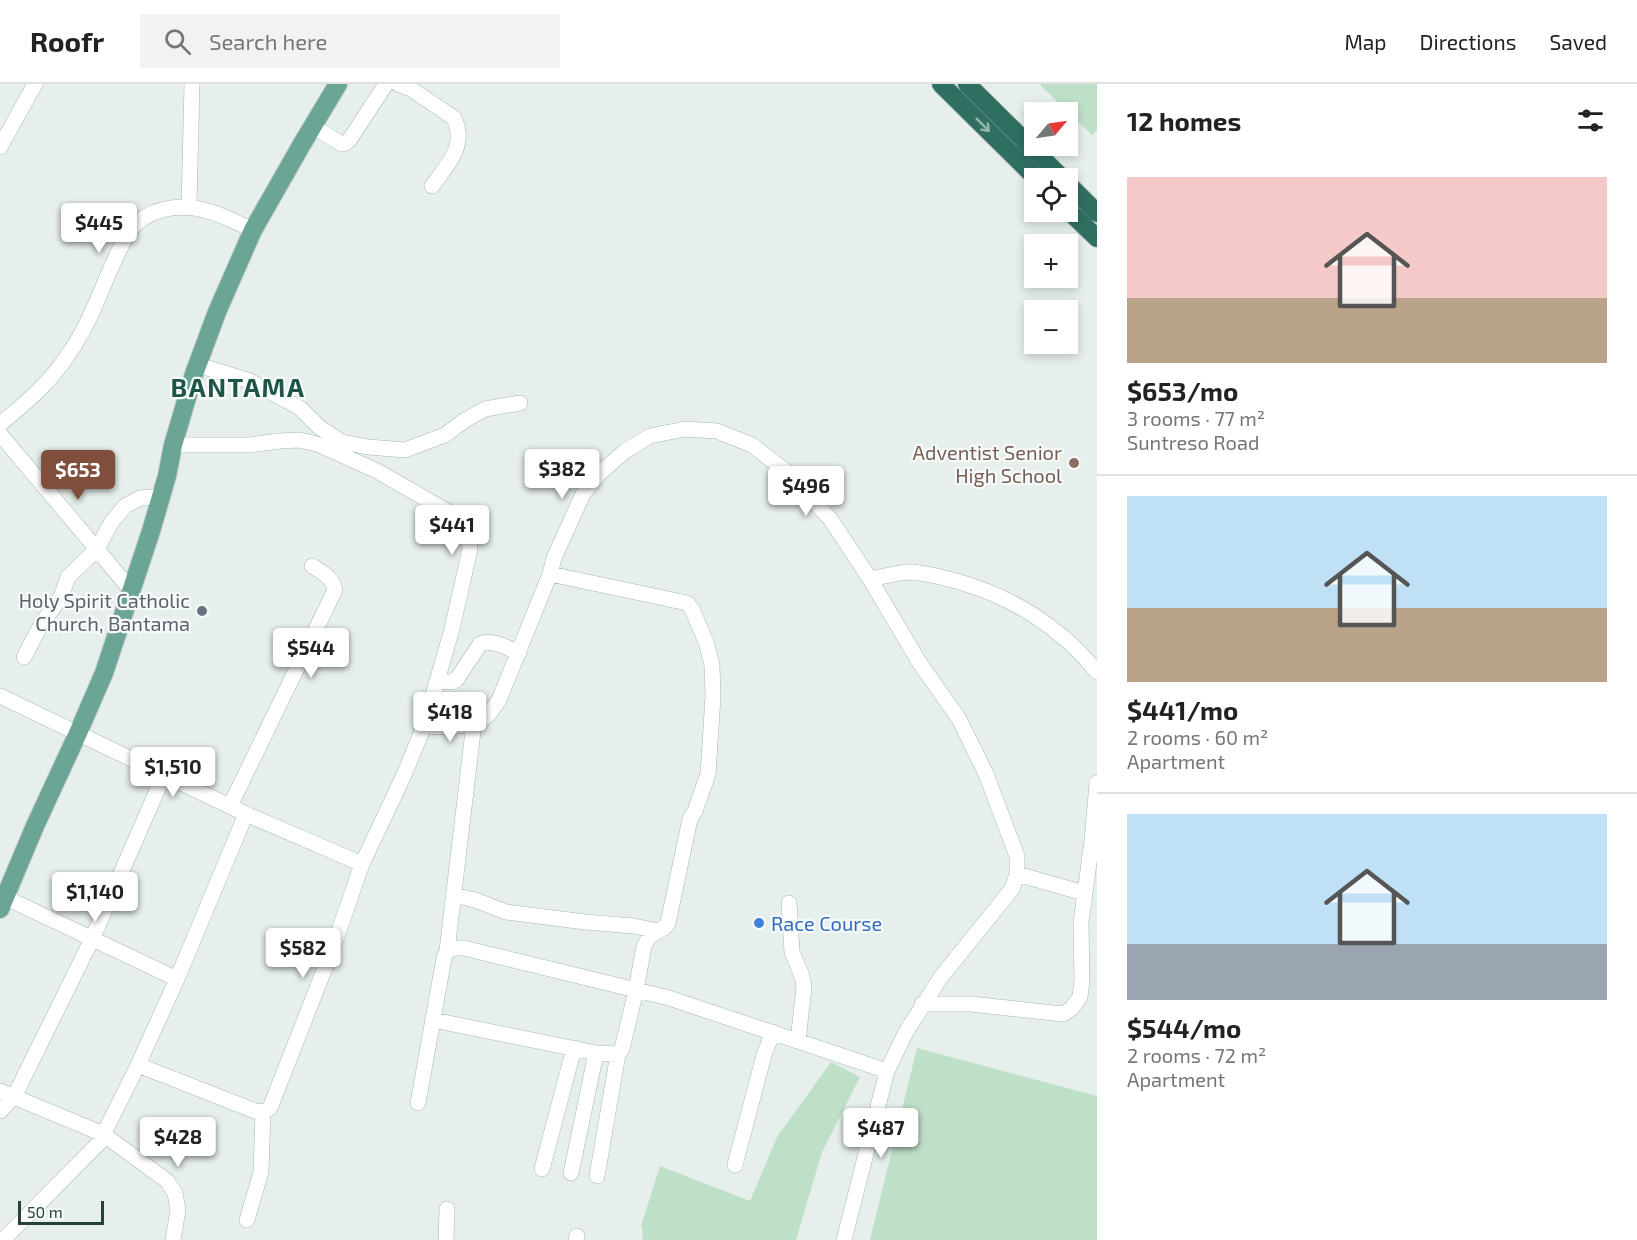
<!DOCTYPE html>
<html lang="en">
<head>
<meta charset="utf-8">
<style>
  body { margin:0; font-family:"Exo 2",sans-serif; background:#f2f2f2; color:#222; height:100vh; display:flex; flex-direction:column; font-size:22px; white-space:nowrap }
  * { box-sizing:border-box; margin:0 }
  p { font-size:20px; color:#767676 }
  .icon { flex:none; width:33px; height:33px; fill:none; stroke:currentColor; stroke-width:2; stroke-linecap:round; stroke-linejoin:round }
  .map { position:relative; flex:1; overflow:hidden }
  .sheet { display:flex; flex-direction:column; background:#fff; width:540px }
  .sheet>* { flex:none }
  .needle { width:39px; rotate:61deg }
  .controls { position:absolute; left:1024px; top:18px; display:grid; gap:12px }
  .controls a { display:grid; place-items:center; width:54px; height:54px; border-radius:0px; background:#fff; box-shadow:0 3px 9px #0003; font-size:30px }
  .scale { position:absolute; left:18px; bottom:15px; width:86px; box-sizing:border-box; padding-left:6px; border:3px solid #24423a; border-top:0; font-size:16px; line-height:21px; white-space:nowrap; color:#24423a; -webkit-text-stroke:4px #f7fbf9; paint-order:stroke }
  .price { position:absolute; translate:-50% -51px; padding:0 14px; border-radius:6px; background:#fff; color:#222; font-size:20px; line-height:39px; filter:drop-shadow(0 2px 3px #0008) }
  .price::after { content:''; position:absolute; left:50%; top:36px; width:18px; height:14px; margin-left:-9px; background:inherit; clip-path:polygon(0 0,100% 0,50% 100%) }
  .price.on { background:#804e3d; color:#fff }
  ul { padding:0; list-style:none }
  li { display:grid; align-content:center; gap:12px; height:318px; padding:0 30px }
  li+li { border-top:2px solid #e0e0e0 }
  li span { display:grid; place-items:center; height:186px; border-radius:0px; color:#555 }
  li>.icon { margin-inline-start:auto }
  span .icon { width:108px; height:108px; fill:#fffc; stroke-width:1 }
  li b { font-size:26px }
  h2 { display:flex; justify-content:space-between; align-items:center; height:72px; padding:0 30px; font-size:26px }
  header { display:flex; align-items:center; gap:36px; box-sizing:border-box; height:84px; padding:0 30px; background:#fff; border-bottom:2px solid #e0e0e0 }
  header strong { font-size:28px }
  nav { display:flex; gap:33px; margin-inline-start:auto; font-size:21px }
  .search { width:420px; height:54px; background:#f2f2f2; display:flex; align-items:center; gap:15px; box-sizing:border-box; padding:0 21px; border-radius:0px; color:#767676; font-size:22px }
  main { display:flex; flex:1; min-height:0 }
  .map>svg:first-child { display:block }
</style>
</head>
<body>
<header>
<strong>Roofr</strong>
<div class="search"><svg class="icon" aria-label="search" viewBox="0 0 24 24"><circle cx="10" cy="10" r="6"/><path d="M15 15l6 6"/></svg>Search here</div>
<nav><a>Map</a><a>Directions</a><a>Saved</a></nav>
</header>
<main>
<div class="map">
<svg width="1097" height="1156" viewBox="0 0 1097 1156">
  <rect width="100%" height="100%" fill="#e6efeb"/>
  <path fill="#bfe0c8" d="M1039,0h58v46l-5,5z
    M917,964l180,48v144h-227z
    M831,978l29,15 -38,75 -26,88h-154l1,-8 -2,-6 19,-60 90,35 27,-64z"/>
  <g fill="none" stroke-linecap="round" stroke-linejoin="round">
    <defs>
      <path id="minor" d="M398,0l13,5 43,29c13,28 -6,46 -22,68
        M312,42l30,18 4,-1 4,-4 36,-55
        M0,63l35,-63
        M189,123l3,-123
        M198,281l52,16 50,27 19,19 23,15 26,5 37,3 40,-15 20,-15 20,-11 35,-6
        M0,340c26,-21 52,-43 70,-72 18,-26 29,-57 42,-86 7,-15 13,-32 25,-43 21,-18 49,-19 74,-11 14,4 28,12 42,18
        M0,350l131,156
        M870,495c13,-2 28,-7 41,-7 15,1 30,5 45,9 55,15 105,46 141,91
        M24,573l18,-34 19,-26 7,-20 29,-28 14,-26 14,-17 15,-8 21,-2
        M437,597l15,1 5,-3 23,-35c11,-6 28,4 39,9
        M0,612l246,118 116,50
        M424,642c20,1 47,3 63,-10 5,-4 8,-11 12,-16l51,-126 4,-16 29,-64 16,-20 26,-23 25,-15 35,-7 32,2 35,14 36,28 43,47 39,59 49,83 40,57 27,55 31,82v18l-5,15 -71,88 -35,55 -19,39 -43,169
        M230,722l105,-216c-3,-13 -13,-18 -23,-24
        M1017,790l67,19
        M0,811l177,84
        M453,811l22,5 31,12 79,10 49,4 24,5
        M789,819l3,49 10,24 2,11 -6,54
        M447,867l27,-228
        M922,920h48l93,10 9,-6 8,-11 2,-17 -1,-58 11,-81 5,-58
        M433,936l163,33 22,1 4,-5 14,-59 8,-44 6,-10 15,-9 3,-4 22,-104 5,-8 13,-37 5,-77 -1,-32 -6,-23 -14,-33 -5,-6 -137,-29
        M138,981l117,46 8,1 7,-4 64,-163 28,-81 42,-89 20,-49 28,-97 18,-80 -1,-12 -4,-13 -13,-10 -75,-43 -60,-27 -18,-4 -19,1 -31,4h-76
        M0,1007l103,43 64,47 8,12 3,17 -5,30
        M418,1019l26,-145 3,-7 8,-3h9l205,50 218,73
        M0,1027l14,-14 78,-158 72,-164
        M735,1081l29,-110 9,-23
        M542,1085l32,-121
        M571,1089l25,-120
        M597,1092l21,-122
        M247,1136l14,-48 2,-60
        M3,1156l96,-97 39,-78 39,-86 69,-165
        M446,1156l1,-31
        M576,1156l1,-4"/>
      <path id="major" d="M0,825l35,-83 43,-93 26,-60 47,-142 16,-55 6,-31 21,-71 23,-62 36,-82 49,-86 36,-60"/>
      <path id="highway" d="M941,0l95,94
        M967,0l95,94
        M1068,100l29,29
        M1068,126l29,28"/>
    </defs>
    <use href="#minor" stroke="#a8b8b2" stroke-width="16"/>
    <use href="#major" stroke="#c2cac8" stroke-width="20"/>
    <use href="#highway" stroke="#c2cac8" stroke-width="20"/>
    <use href="#minor" stroke="#fff" stroke-width="15"/>
    <use href="#major" stroke="#6aa596" stroke-width="18"/>
    <use href="#highway" stroke="#2f6f62" stroke-width="18"/>
  </g>
  <defs><path id="oneway-shaft" d="M-6 0H5M1.5-3L5.5 0L1.5 3" fill="none" stroke-width="1.6" stroke-linecap="round" stroke-linejoin="round" transform="scale(1.5)"/></defs>
  <use stroke="#93b5ae" href="#oneway-shaft" transform="translate(983 41) rotate(45)"/>
  <circle fill="#8d6e63" stroke="#f7fbf9" stroke-width="2" cx="1074" cy="379" r="6"/>
  <circle fill="#6b7280" stroke="#f7fbf9" stroke-width="2" cx="202" cy="527" r="6"/>
  <circle fill="#3f7fe0" stroke="#f7fbf9" stroke-width="2" cx="759" cy="839" r="6"/>
  <g text-anchor="middle" dominant-baseline="central" stroke-width="4.5" stroke-linejoin="round" paint-order="stroke">
    <g font-size="20" fill="#785e54" stroke="#f7fbf9" text-anchor="end">
      <text x="1062" y="368">Adventist Senior<tspan x="1062" dy="23">High School</tspan></text>
    </g>
    <g font-size="20" fill="#5b616d" stroke="#f7fbf9" text-anchor="end">
      <text x="190" y="516">Holy Spirit Catholic<tspan x="190" dy="23">Church, Bantama</tspan></text>
    </g>
    <g font-size="20" fill="#366cbe" stroke="#f7fbf9" text-anchor="start">
      <text x="771" y="839">Race Course</text>
    </g>
    <g font-size="26" font-weight="bold" letter-spacing="1.5" fill="#1f5548" stroke="#f7fbf9">
      <text x="238" y="302">BANTAMA</text>
    </g>
  </g>
</svg>
<div class="controls">
<a><svg class="needle" viewBox="-14 -14 28 28"><path d="M0-13l5 13h-10z" fill="#e53935"/><path d="M0 13l5-13h-10z" fill="#767676"/></svg></a>
<a><svg class="icon" aria-label="locate" viewBox="0 0 24 24"><circle cx="12" cy="12" r="6"/><path d="M12 2v4M12 18v4M2 12h4M18 12h4"/></svg></a>
<a>+</a>
<a>−</a>
</div>
<div class="scale">50 m</div>
<b class="price" style="left:99px;top:170px">$445</b>
<b class="price" style="left:562px;top:416px">$382</b>
<b class="price on" style="left:78px;top:417px">$653</b>
<b class="price" style="left:806px;top:433px">$496</b>
<b class="price" style="left:452px;top:472px">$441</b>
<b class="price" style="left:311px;top:595px">$544</b>
<b class="price" style="left:450px;top:659px">$418</b>
<b class="price" style="left:173px;top:714px">$1,510</b>
<b class="price" style="left:95px;top:839px">$1,140</b>
<b class="price" style="left:303px;top:895px">$582</b>
<b class="price" style="left:881px;top:1075px">$487</b>
<b class="price" style="left:178px;top:1084px">$428</b>
</div>
<section class="sheet">
<h2>12 homes<svg class="icon" aria-label="filters" viewBox="0 0 24 24"><path d="M4 7h16M4 17h16"/><circle cx="9" cy="7" r="2"/><circle cx="15" cy="17" r="2"/></svg></h2>
<ul>
<li><span style="background:linear-gradient(#f6c9c9 65%,#b9a48a 0)"><svg class="icon" aria-label="home" viewBox="0 0 24 24"><path d="M3 11l9-7 9 7M6 9v11h12V9"/></svg></span><div><b>$653/mo</b><p>3 rooms · 77 m²</p><p>Suntreso Road</p></div></li>
<li><span style="background:linear-gradient(#bfe0f5 60%,#b9a48a 0)"><svg class="icon" aria-label="home" viewBox="0 0 24 24"><path d="M3 11l9-7 9 7M6 9v11h12V9"/></svg></span><div><b>$441/mo</b><p>2 rooms · 60 m²</p><p>Apartment</p></div></li>
<li><span style="background:linear-gradient(#bfe0f5 70%,#9aa5b1 0)"><svg class="icon" aria-label="home" viewBox="0 0 24 24"><path d="M3 11l9-7 9 7M6 9v11h12V9"/></svg></span><div><b>$544/mo</b><p>2 rooms · 72 m²</p><p>Apartment</p></div></li>
</ul>
</section>
</main>
</body>
</html>
